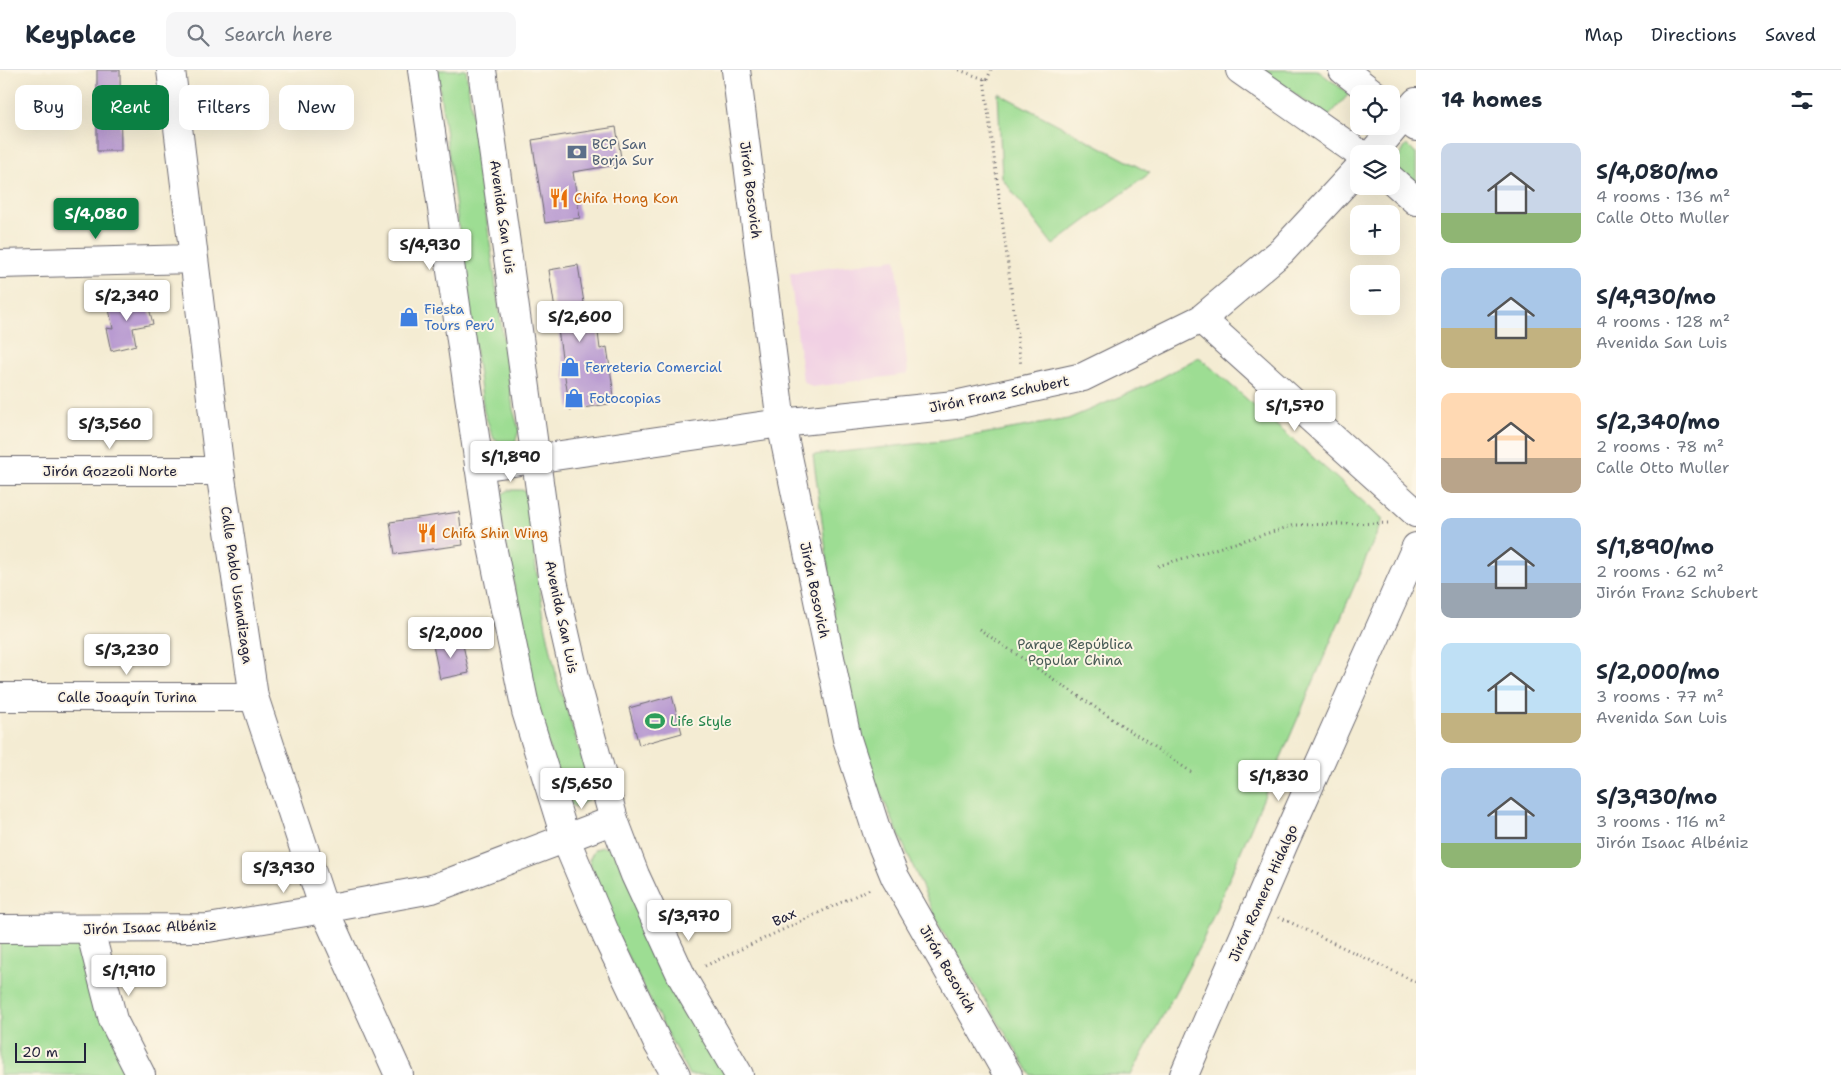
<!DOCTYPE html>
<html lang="en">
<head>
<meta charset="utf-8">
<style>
  body { margin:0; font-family:"Shantell Sans",sans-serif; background:#f6f6f7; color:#1f2937; height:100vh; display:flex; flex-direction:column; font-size:19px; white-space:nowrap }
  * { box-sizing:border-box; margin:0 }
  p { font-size:16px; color:#747a83 }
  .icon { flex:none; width:28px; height:28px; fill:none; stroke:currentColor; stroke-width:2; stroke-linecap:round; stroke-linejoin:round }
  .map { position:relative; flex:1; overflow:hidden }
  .panel { display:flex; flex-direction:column; background:#fff; width:425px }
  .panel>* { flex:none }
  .banner { position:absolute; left:15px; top:15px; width:475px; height:45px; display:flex; gap:10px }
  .tools { position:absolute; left:1350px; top:15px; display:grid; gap:10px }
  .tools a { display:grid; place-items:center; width:50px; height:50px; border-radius:10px; background:#fff; box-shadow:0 5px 20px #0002; font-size:25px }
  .scale { position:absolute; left:15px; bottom:12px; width:71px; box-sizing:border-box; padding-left:5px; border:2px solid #22223b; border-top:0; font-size:14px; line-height:18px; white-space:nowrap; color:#22223b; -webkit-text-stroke:4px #fcf5e5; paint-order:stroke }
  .price { position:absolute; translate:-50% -42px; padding:0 11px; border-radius:5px; background:#fff; color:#222; font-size:16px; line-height:32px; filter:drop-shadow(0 1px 2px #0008) }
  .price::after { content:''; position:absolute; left:50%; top:30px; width:15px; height:11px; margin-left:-8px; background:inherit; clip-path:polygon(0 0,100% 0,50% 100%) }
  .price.current { background:#0b8043; color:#fff }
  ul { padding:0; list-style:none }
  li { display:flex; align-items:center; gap:15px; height:125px; padding:0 25px }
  li span { display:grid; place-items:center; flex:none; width:140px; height:100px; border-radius:10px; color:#555 }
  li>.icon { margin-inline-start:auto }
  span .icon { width:60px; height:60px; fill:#fffc; stroke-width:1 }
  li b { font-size:21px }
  h2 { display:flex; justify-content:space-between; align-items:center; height:60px; padding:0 25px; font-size:21px }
  .tag { padding:0 18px; border-radius:10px; background:#fff; box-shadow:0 5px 20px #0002; font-size:18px; line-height:45px }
  .tag.current { background:#0b8043; color:#fff }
  header { display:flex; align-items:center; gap:30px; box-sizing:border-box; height:70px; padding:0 25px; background:#fff; border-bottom:1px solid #e0e1e3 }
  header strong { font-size:24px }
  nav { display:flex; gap:28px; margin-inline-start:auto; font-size:18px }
  .search { width:350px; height:45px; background:#f6f6f7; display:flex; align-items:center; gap:12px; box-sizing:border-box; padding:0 18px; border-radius:10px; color:#747a83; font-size:19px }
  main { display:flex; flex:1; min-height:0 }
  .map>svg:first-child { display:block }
</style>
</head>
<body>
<header>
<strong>Keyplace</strong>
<div class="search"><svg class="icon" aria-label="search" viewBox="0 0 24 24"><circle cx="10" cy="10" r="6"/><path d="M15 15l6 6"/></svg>Search here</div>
<nav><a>Map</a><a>Directions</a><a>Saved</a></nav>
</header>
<main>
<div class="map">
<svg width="1416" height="1005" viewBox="0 0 1416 1005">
  <rect width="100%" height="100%" fill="#fcf5e5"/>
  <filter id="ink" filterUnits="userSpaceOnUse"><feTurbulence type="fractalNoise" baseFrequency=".02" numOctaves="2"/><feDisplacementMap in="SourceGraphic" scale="10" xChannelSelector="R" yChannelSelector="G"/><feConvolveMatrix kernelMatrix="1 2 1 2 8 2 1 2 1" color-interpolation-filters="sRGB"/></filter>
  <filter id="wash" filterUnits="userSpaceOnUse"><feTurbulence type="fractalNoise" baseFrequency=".0096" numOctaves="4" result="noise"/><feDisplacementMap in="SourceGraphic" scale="20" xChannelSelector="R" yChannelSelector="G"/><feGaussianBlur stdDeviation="1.12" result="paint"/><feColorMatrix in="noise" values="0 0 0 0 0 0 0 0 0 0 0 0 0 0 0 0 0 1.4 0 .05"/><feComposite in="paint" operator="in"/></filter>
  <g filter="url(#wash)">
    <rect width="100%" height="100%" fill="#f4ecd3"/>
    <path fill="#f1d0e4" d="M896,189l12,115 -96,13 -9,-6 -13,-108z"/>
    <path fill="#9ddd93" stroke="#608067" d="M437,0h29l47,339 6,21 -4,13 -10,2 -11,-6 -10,-27z
      M1260,0h57l32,24 -21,23z
      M998,23l152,80 -97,72 -51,-67z
      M1406,75l10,8v34l-22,-20z
      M1199,287l184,162 -181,423 -71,133h-100l-91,-148 -83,-187 -19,-101 -25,-184 129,-14 126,-22 80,-34z
      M509,420h14l5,4 3,11 5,63 10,60 12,55 35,108 -4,8 -12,8 -7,-2 -5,-6 -27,-87 -39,-207v-9z
      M603,777l9,2 115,226h-38l-75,-145 -25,-70 6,-11z
      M0,867h84l48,138h-132z"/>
    <g id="blocks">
      <path fill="#b99bd1" d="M97,0h23l1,81h-24z
        M616,57l6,37 -49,8 7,46 -35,5 -13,-83z
        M578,195l7,44 10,-1 5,41 7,-2 8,56 -45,7 -21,-140z
        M146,226l7,28 -20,4 3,17 -25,6 -5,-23 7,1 -5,-25z
        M459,442l4,33 -68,9 -5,-32z
        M462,570l7,33 -29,6 -7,-34z
        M672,626l10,37 -43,12 -10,-37z"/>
    </g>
  </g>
  <g filter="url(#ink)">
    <use href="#blocks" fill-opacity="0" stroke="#6c6970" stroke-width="1"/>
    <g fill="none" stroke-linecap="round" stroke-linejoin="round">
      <defs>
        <path id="minor" d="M171,0l49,401 34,226 70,212 75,166
          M736,0l45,353 66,316 32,99 16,39 113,198
          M1372,84l44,-52
          M0,194l193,-5
          M1201,249l215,194
          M479,397l302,-44 174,-18 128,-28 118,-58 81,-68 77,-83
          M0,401h220
          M0,627h254
          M0,859l208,-1 116,-19 108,-20 182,-69
          M90,860l23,90 28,55
          M1184,1005l100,-232 132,-296"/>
        <path id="major" d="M422,0l66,457 38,184 40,129 41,97 51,107 18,31
          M482,0l70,506 24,105 38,139 21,55 47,102 57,98
          M1240,0l120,84
          M1343,0l31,24
          M1391,37l25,20
          M1391,109l25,22"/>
      </defs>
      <use href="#minor" stroke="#6c6970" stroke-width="30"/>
      <use href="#major" stroke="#6c6970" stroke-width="30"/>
      <path stroke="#6c6970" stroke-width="3" stroke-dasharray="1 4" stroke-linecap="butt" d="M959,0l28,10 4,-10
        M984,9l37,287
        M1158,496l137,-41 94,-2
        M979,559l212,143
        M1279,847l137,65
        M705,896l167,-78"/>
      <use href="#minor" stroke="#fff" stroke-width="28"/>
      <use href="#major" stroke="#fff" stroke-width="28"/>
    </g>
  </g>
  <defs>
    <symbol id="bank-bare" viewBox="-9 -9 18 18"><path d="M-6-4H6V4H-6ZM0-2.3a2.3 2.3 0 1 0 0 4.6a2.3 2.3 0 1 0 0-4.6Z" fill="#5c6f8a" stroke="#fcf5e5" stroke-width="2.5" paint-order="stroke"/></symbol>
    <symbol id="restaurant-bare" viewBox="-9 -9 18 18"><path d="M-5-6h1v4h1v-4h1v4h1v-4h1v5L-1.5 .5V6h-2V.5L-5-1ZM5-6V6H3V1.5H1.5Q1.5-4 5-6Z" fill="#e8710a" stroke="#fcf5e5" stroke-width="2.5" paint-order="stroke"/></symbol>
    <symbol id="shop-bare" viewBox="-9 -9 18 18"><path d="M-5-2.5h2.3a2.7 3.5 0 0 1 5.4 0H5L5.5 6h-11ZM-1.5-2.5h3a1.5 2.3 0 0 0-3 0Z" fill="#3f7fe0" stroke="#fcf5e5" stroke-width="2.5" paint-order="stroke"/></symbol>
    <symbol id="stadium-bare" viewBox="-9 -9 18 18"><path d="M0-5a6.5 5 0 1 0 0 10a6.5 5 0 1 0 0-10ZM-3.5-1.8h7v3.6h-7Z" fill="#2e9e5b" stroke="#fcf5e5" stroke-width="2.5" paint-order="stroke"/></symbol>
  </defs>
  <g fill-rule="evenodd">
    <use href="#bank-bare" x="563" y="68" width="28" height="28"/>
    <use href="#restaurant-bare" x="545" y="114" width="28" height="28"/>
    <use href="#shop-bare" x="395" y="233" width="28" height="28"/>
    <use href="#shop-bare" x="556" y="283" width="28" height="28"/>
    <use href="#shop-bare" x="560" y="314" width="28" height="28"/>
    <use href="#restaurant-bare" x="413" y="449" width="28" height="28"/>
    <use href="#stadium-bare" x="641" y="637" width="28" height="28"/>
  </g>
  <g text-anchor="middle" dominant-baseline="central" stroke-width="4" stroke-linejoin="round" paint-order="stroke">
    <g font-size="14" fill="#4e5e75" stroke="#fcf5e5" text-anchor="start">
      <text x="592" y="74">BCP San<tspan x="592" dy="16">Borja Sur</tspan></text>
    </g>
    <g font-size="14" fill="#22223b" stroke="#fcf5e5">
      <text transform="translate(751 120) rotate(83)">Jirón Bosovich</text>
      <text transform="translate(503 147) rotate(82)">Avenida San Luis</text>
      <text transform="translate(999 324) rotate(-11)">Jirón Franz Schubert</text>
      <text x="110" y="401">Jirón Gozzoli Norte</text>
      <text transform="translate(237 515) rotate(82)">Calle Pablo Usandizaga</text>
      <text transform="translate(815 520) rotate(78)">Jirón Bosovich</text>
      <text transform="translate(562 547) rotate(78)">Avenida San Luis</text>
      <text x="127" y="627">Calle Joaquín Turina</text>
      <text transform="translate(1263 823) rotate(-66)">Jirón Romero Hidalgo</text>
      <text transform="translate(784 847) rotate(-25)">Bax</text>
      <text transform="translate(150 857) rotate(-2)">Jirón Isaac Albéniz</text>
      <text transform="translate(948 899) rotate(60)">Jirón Bosovich</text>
    </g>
    <g font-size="14" fill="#c56008" stroke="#fcf5e5" text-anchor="start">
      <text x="574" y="128">Chifa Hong Kon</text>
      <text x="442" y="463">Chifa Shin Wing</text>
    </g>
    <g font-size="14" fill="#366cbe" stroke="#fcf5e5" text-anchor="start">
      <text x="424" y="239">Fiesta<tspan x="424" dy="16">Tours Perú</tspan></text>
      <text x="585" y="297">Ferreteria Comercial</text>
      <text x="589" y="328">Fotocopias</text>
    </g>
    <g font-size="14" fill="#475a55" stroke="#fcf5e5">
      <text x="1075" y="574">Parque República<tspan x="1075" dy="16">Popular China</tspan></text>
    </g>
    <g font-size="14" fill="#27864d" stroke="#fcf5e5" text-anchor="start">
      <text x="670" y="651">Life Style</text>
    </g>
  </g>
</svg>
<div class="tools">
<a><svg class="icon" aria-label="locate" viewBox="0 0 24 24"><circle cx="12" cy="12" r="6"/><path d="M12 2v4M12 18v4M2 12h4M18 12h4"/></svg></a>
<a><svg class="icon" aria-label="layers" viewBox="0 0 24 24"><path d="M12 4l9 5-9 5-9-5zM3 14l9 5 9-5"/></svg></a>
<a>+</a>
<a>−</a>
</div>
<div class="scale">20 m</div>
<b class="price current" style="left:96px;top:170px">S/4,080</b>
<b class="price" style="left:430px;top:201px">S/4,930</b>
<b class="price" style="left:127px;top:252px">S/2,340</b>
<b class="price" style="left:580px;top:273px">S/2,600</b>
<b class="price" style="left:1295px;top:362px">S/1,570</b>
<b class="price" style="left:110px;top:380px">S/3,560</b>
<b class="price" style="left:511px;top:413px">S/1,890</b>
<b class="price" style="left:451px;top:589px">S/2,000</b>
<b class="price" style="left:127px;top:606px">S/3,230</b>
<b class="price" style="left:1279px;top:732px">S/1,830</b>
<b class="price" style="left:582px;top:740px">S/5,650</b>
<b class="price" style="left:284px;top:824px">S/3,930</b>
<b class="price" style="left:689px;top:872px">S/3,970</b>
<b class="price" style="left:129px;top:927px">S/1,910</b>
<div class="banner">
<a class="tag">Buy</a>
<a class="tag current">Rent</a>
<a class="tag">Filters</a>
<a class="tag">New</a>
</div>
</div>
<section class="panel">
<h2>14 homes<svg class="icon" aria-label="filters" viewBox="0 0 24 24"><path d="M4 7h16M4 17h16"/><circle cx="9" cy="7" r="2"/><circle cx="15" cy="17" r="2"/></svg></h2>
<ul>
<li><span style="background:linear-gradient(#c9d6e8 70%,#8fb573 0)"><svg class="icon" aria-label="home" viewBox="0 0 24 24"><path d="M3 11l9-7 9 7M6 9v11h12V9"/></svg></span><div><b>S/4,080/mo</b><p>4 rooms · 136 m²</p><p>Calle Otto Muller</p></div></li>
<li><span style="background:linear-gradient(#a9c7e8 60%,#c2b280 0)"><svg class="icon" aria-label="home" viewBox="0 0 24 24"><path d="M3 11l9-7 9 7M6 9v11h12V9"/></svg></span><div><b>S/4,930/mo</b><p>4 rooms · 128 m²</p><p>Avenida San Luis</p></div></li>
<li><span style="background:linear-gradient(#ffd9b3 65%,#b9a48a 0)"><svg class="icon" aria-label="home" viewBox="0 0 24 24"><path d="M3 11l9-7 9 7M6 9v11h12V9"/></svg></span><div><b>S/2,340/mo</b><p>2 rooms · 78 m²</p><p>Calle Otto Muller</p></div></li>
<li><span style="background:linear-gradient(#a9c7e8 65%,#9aa5b1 0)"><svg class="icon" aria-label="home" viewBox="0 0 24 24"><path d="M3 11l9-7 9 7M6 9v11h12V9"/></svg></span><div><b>S/1,890/mo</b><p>2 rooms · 62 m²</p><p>Jirón Franz Schubert</p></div></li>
<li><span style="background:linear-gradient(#bfe0f5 70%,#c2b280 0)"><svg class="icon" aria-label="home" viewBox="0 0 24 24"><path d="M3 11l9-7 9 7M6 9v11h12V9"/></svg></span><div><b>S/2,000/mo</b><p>3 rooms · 77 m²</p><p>Avenida San Luis</p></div></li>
<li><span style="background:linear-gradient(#a9c7e8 75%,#8fb573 0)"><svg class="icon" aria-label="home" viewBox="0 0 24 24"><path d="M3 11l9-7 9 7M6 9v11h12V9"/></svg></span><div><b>S/3,930/mo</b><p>3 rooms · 116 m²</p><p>Jirón Isaac Albéniz</p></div></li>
</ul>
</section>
</main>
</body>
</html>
